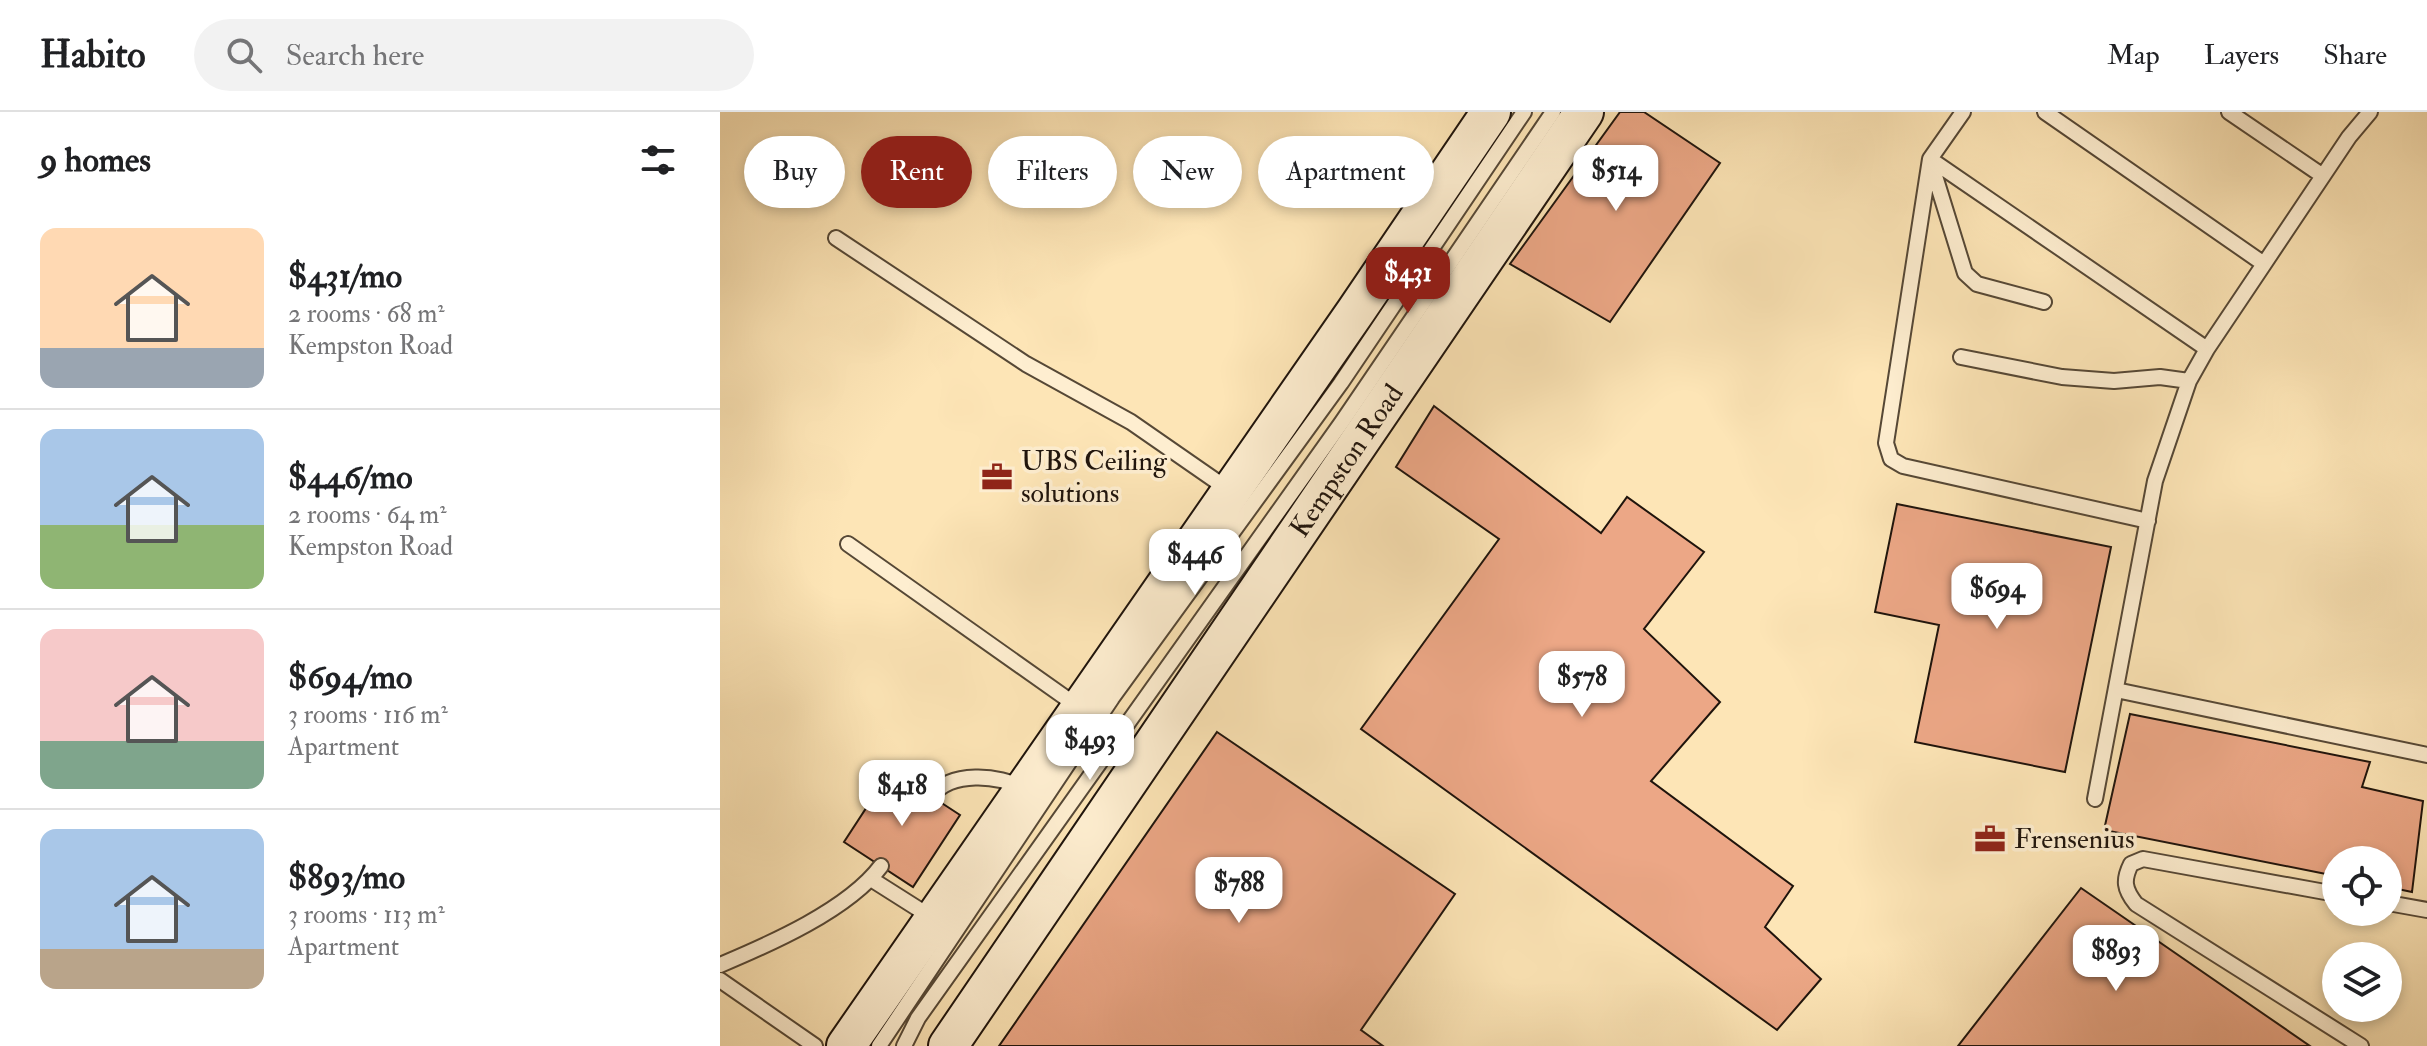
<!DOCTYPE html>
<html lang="en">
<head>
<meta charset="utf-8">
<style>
  body { margin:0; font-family:"IM FELL Double Pica",serif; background:#f2f2f2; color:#202124; height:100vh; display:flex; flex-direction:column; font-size:30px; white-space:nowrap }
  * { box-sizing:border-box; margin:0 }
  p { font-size:26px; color:#757577 }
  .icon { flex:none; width:44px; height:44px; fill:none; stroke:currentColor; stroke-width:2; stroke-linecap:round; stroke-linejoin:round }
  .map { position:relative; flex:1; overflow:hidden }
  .side { display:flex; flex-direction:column; background:#fff; width:720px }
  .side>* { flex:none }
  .hud { position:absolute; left:24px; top:24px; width:760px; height:72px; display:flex; gap:16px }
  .controls { position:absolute; left:1602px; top:734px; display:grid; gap:16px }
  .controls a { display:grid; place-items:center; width:80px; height:80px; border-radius:50%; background:#fff; box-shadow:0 4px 12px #0003; font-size:40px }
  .price { position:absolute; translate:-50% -68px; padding:0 18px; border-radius:16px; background:#fff; color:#222; font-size:26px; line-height:52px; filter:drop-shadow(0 2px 4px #0008) }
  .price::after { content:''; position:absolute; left:50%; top:48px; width:24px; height:18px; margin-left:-12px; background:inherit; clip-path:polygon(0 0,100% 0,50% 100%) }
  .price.on { background:#8f2418; color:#fff }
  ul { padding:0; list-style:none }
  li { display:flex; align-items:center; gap:24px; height:200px; padding:0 40px }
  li+li { border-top:2px solid #e0e0e0 }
  li span { display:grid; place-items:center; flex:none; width:224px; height:160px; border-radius:16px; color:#555 }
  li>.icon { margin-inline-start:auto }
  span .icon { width:96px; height:96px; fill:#fffc; stroke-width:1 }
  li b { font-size:34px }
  h2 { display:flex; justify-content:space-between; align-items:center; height:96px; padding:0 40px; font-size:34px }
  .chip { padding:0 28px; border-radius:36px; background:#fff; box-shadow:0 4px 12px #0003; font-size:28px; line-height:72px }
  .chip.on { background:#8f2418; color:#fff }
  header { display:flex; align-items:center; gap:48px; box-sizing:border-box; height:112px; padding:0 40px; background:#fff; border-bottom:2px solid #e0e0e0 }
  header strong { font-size:38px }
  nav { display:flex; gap:44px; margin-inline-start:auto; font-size:28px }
  .search { width:560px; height:72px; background:#f2f2f2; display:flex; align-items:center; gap:20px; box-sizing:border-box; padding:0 28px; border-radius:44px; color:#757577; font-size:30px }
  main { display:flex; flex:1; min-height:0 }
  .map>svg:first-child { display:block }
</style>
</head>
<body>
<header>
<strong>Habito</strong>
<div class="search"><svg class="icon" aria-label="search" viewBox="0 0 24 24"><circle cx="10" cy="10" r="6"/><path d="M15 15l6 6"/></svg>Search here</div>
<nav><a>Map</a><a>Layers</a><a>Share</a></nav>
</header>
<main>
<section class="side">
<h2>9 homes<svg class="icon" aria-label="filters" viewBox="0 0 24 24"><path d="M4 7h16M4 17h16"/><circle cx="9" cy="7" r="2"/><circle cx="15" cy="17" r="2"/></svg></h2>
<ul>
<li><span style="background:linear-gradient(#ffd9b3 75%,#9aa5b1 0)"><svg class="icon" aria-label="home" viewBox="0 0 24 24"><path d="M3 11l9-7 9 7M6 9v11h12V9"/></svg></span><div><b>$431/mo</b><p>2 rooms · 68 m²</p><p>Kempston Road</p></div></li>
<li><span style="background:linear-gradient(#a9c7e8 60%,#8fb573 0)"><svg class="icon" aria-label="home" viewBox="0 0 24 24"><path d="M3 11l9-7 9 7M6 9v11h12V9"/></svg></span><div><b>$446/mo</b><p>2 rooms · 64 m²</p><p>Kempston Road</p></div></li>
<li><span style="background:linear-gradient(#f6c9c9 70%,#7fa58c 0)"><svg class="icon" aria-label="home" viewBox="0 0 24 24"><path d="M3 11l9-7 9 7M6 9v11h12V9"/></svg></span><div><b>$694/mo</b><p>3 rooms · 116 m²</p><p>Apartment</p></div></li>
<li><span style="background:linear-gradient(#a9c7e8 75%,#b9a48a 0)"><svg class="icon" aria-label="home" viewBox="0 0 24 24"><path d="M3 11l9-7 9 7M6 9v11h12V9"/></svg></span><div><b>$893/mo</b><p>3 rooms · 113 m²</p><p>Apartment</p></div></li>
</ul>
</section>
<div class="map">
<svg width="1707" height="934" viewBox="0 0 1707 934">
  <rect width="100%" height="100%" fill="#fde5b6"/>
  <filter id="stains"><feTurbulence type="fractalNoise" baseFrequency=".0025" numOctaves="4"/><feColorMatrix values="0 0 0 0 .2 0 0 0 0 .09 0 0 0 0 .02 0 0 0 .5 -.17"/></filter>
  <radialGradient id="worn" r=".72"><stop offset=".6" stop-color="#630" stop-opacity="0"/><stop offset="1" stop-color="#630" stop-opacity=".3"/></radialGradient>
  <path fill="#eca786" stroke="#1f140c" stroke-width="2" d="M900,0h24l76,51 -110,159 -100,-58z
    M714,294l167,127 26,-36 77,55 -60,77 76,73 -69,79 142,105 -28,41 56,52 -44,51 -416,-301 138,-190 -103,-72z
    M1177,392l214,43 -46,225 -150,-30 24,-117 -64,-13z
    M1410,602l240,48 -8,25 61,14 -11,91 -24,-5v-27h-52v16l-232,-46z
    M497,620l238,162 -94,136 22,16h-384z
    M171,658l69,45 -47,72 -69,-45z
    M1361,776l229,158h-352z"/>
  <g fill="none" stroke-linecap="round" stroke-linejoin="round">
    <defs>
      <path id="lane" d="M1243,0l-33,47 277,190
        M1325,0l219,152
        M1509,0l94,64
        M1210,47l-44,284 5,16 12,7 245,55
        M1211,51l34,110 12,11 67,18
        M116,126l190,126 105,58 98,68
        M1241,245l101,20 52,4 46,-4 29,4
        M128,432l232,164
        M1396,578l311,65
        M212,684c18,-25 67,-22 92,-7
        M1375,687l60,-318 34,-100 18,-32 57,-85 85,-127 21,-25
        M151,767l60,38
        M1616,782l-193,-35 -12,5c-8,16 -7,25 5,40l225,142
        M1668,791l39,7
        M0,853c50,-21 128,-55 161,-99
        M0,868l95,66
        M159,934l233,-348 229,-315 183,-271
        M184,934l14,-28 424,-596 211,-310"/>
      <g id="secondary">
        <path d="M126,934l510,-735 135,-199"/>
        <path id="s1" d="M228,934l636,-934"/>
      </g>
    </defs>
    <use href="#lane" stroke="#564836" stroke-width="18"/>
    <use href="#secondary" stroke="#1f140c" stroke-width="42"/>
    <use href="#lane" stroke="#feeed0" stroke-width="14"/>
    <use href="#secondary" stroke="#feeed0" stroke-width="38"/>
  </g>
  <defs>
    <symbol id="office-bare" viewBox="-9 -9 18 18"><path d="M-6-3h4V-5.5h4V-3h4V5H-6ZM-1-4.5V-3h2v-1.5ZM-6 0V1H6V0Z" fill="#8f2418" stroke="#feeed0" stroke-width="2.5" paint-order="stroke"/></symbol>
  </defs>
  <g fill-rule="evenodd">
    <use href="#office-bare" x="255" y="343" width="44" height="44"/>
    <use href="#office-bare" x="1248" y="705" width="44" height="44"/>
  </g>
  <g text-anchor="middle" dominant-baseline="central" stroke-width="7" stroke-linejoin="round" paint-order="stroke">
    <g font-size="28" fill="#1f140c" stroke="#feeed0">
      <text stroke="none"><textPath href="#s1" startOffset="708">Kempston Road</textPath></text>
    </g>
    <g font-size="28" fill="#1f140c" stroke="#feeed0" text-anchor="start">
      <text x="301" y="349">UBS Ceiling<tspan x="301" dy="32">solutions</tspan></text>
      <text x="1294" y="727">Frensenius</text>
    </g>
  </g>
  <rect width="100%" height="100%" filter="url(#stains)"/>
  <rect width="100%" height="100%" fill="url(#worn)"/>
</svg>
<div class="controls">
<a><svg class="icon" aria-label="locate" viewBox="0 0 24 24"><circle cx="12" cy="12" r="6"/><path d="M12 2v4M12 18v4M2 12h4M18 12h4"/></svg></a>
<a><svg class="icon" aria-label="layers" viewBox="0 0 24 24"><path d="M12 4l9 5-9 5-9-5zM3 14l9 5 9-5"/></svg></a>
</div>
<b class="price" style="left:896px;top:101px">$514</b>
<b class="price on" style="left:688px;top:203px">$431</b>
<b class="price" style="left:475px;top:485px">$446</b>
<b class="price" style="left:1277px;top:519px">$694</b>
<b class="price" style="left:862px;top:607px">$578</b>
<b class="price" style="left:370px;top:670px">$493</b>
<b class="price" style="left:182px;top:716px">$418</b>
<b class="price" style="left:519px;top:813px">$788</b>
<b class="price" style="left:1396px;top:881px">$893</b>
<div class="hud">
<a class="chip">Buy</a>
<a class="chip on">Rent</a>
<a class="chip">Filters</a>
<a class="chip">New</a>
<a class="chip">Apartment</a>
</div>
</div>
</main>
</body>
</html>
